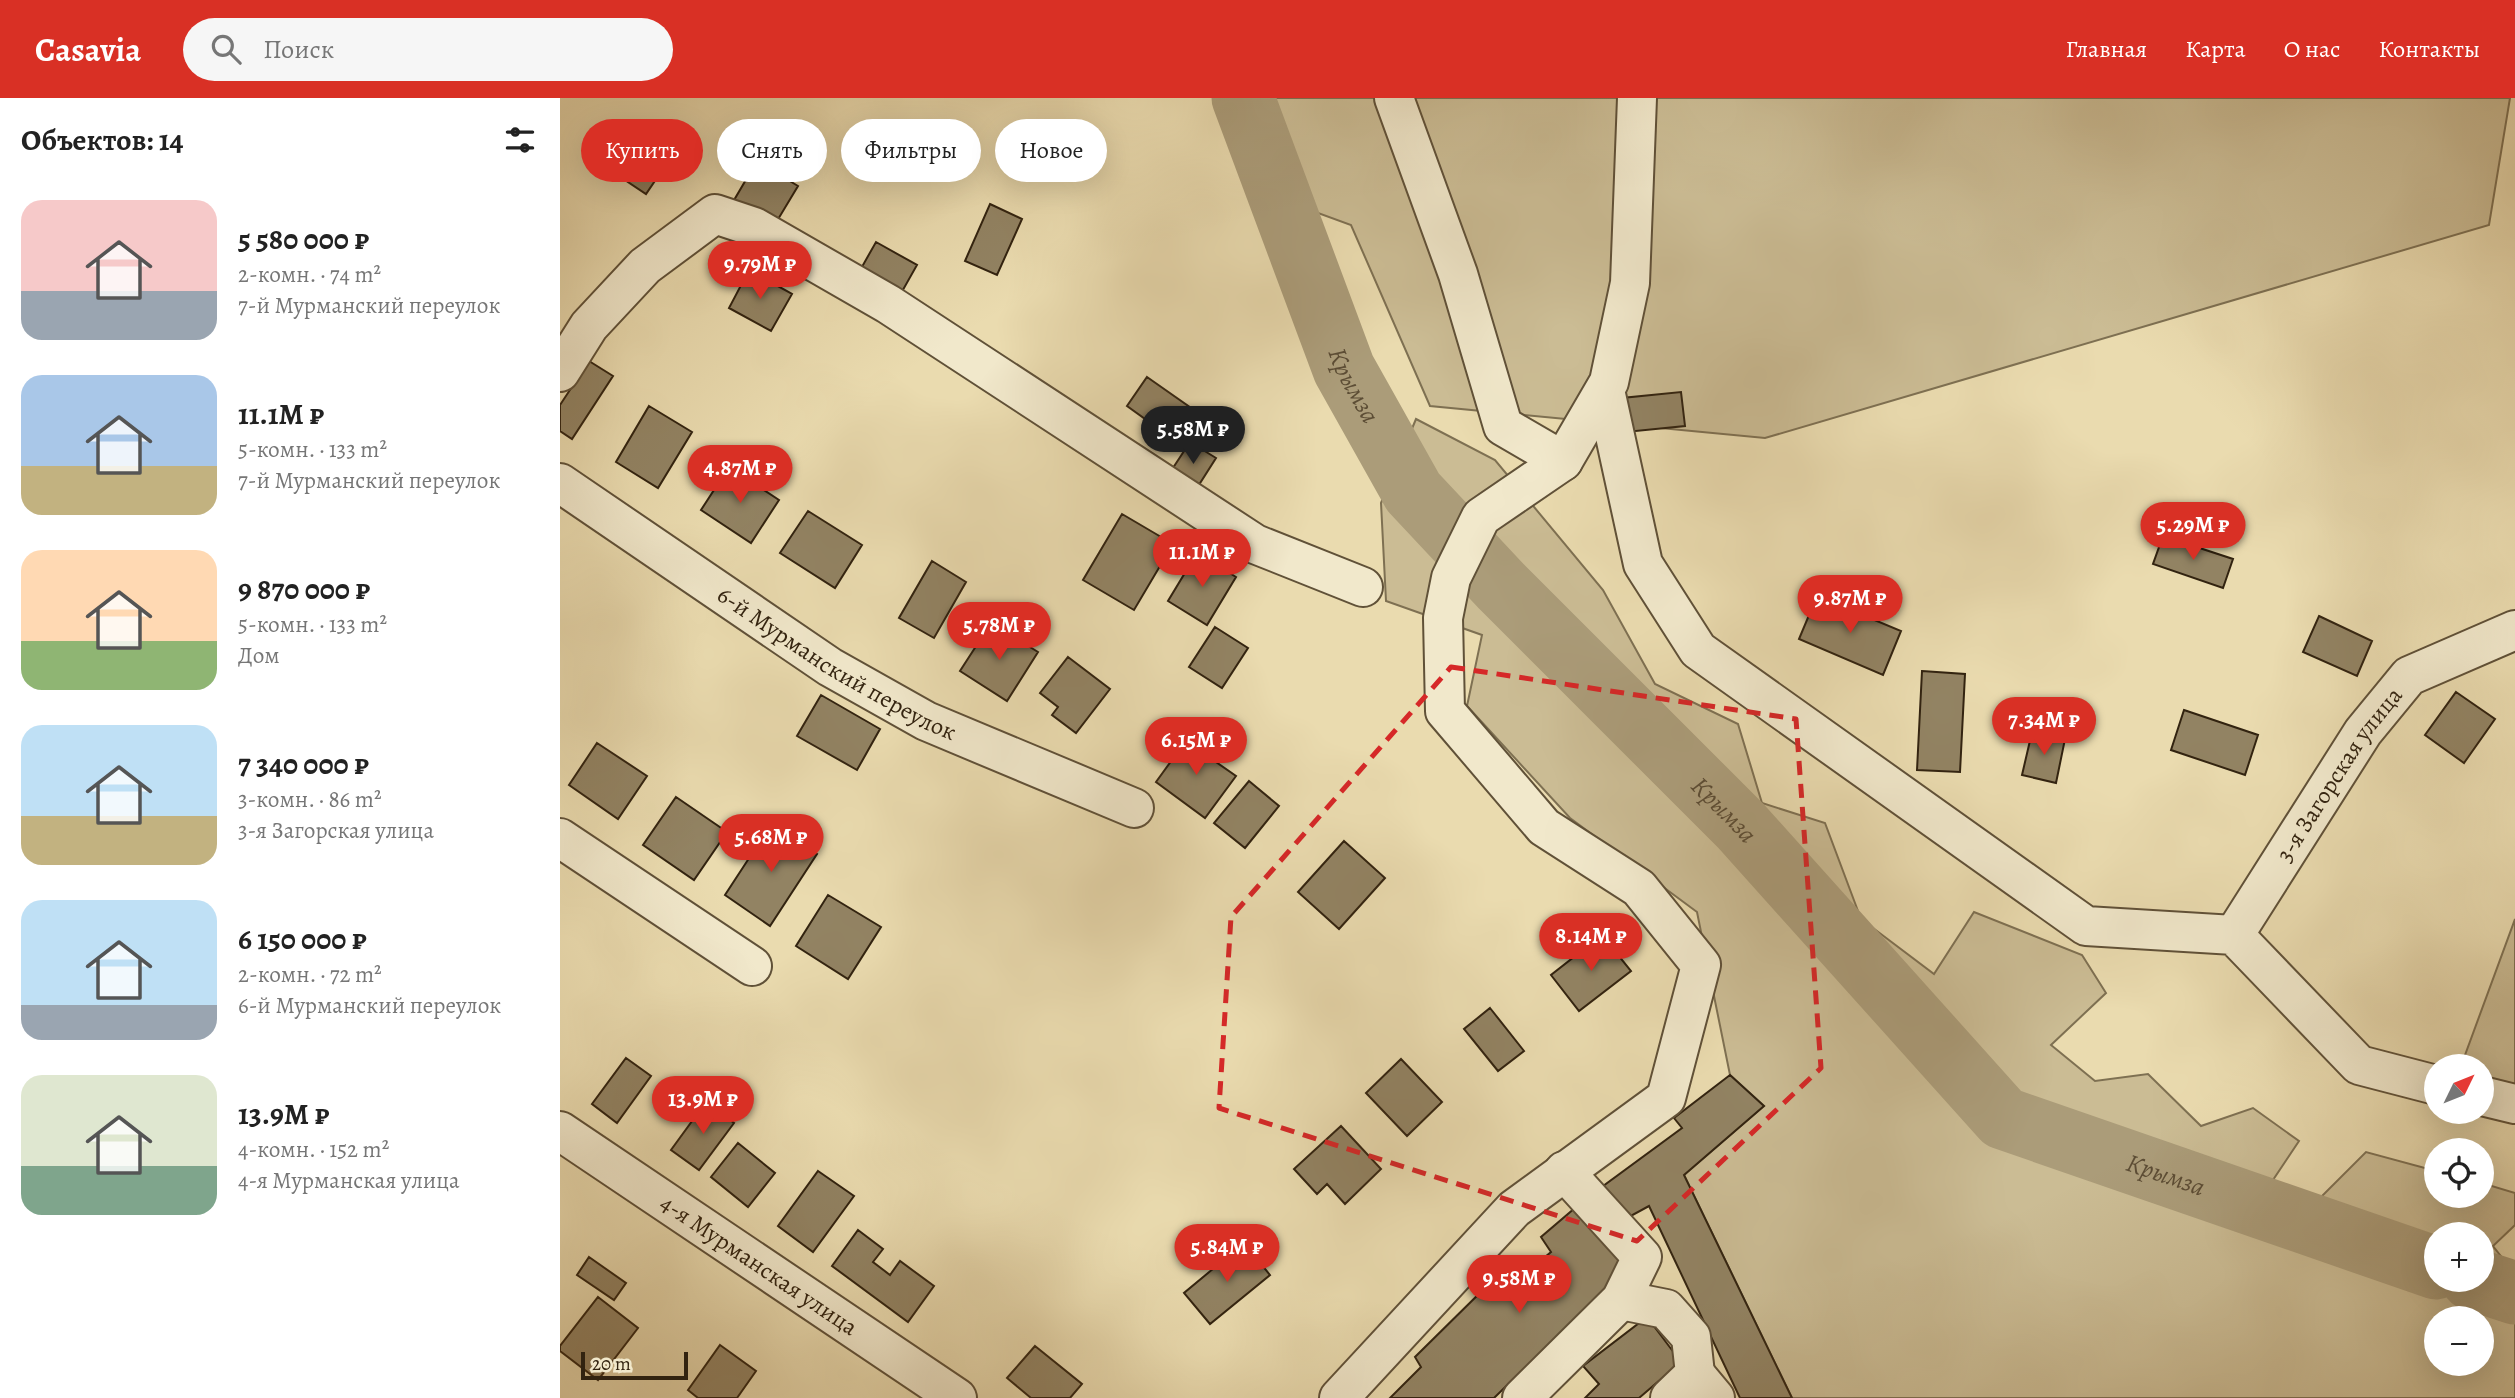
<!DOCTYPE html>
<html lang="ru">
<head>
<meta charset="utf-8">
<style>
  body { margin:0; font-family:Alegreya,serif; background:#f6f6f6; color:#222; height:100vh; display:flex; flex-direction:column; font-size:26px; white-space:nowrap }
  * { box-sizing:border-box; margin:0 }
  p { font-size:23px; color:#767676 }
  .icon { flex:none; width:38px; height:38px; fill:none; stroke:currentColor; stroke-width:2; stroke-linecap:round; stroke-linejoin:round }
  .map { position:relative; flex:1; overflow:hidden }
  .sheet { display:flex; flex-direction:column; background:#fff; width:560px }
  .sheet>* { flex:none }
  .banner { position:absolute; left:21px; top:21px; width:665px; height:63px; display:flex; gap:14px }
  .needle { width:46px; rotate:47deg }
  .tools { position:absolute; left:1864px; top:956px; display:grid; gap:14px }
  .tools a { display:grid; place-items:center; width:70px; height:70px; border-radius:50%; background:#fff; box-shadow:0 7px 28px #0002; font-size:35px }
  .scale { position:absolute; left:21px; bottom:18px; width:107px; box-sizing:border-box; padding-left:7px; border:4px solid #322310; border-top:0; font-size:19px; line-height:24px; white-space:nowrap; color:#322310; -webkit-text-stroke:5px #f1e8cb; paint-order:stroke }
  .price { position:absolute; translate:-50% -60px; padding:0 16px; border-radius:24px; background:#d93025; color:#fff; font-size:23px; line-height:46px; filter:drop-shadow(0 2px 4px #0008) }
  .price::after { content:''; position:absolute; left:50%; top:42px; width:21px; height:16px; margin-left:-10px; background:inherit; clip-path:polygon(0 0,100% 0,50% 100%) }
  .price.active { background:#222; color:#fff }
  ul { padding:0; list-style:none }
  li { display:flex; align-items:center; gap:21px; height:175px; padding:0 21px }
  li span { display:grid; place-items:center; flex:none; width:196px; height:140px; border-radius:21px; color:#555 }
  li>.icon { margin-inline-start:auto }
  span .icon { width:84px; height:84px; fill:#fffc; stroke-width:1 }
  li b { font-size:30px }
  h2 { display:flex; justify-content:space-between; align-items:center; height:84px; padding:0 21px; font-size:30px }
  .pill { padding:0 24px; border-radius:32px; background:#fff; box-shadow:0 7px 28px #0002; font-size:24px; line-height:63px }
  .pill.active { background:#d93025; color:#fff }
  header { display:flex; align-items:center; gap:42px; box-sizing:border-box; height:98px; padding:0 35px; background:#d93025; color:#fff }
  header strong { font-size:33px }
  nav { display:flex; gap:38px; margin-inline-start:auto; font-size:24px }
  .search { width:490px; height:63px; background:#f6f6f6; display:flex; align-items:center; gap:18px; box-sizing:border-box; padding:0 24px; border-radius:38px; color:#767676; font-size:26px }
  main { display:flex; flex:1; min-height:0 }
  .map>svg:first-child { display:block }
</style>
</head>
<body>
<header>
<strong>Casavia</strong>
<div class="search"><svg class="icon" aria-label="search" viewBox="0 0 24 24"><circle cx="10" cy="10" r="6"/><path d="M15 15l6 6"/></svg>Поиск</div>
<nav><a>Главная</a><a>Карта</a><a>О нас</a><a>Контакты</a></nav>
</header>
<main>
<section class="sheet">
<h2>Объектов: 14<svg class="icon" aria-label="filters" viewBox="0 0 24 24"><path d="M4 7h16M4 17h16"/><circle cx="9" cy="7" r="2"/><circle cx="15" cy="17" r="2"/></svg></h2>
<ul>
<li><span style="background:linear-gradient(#f6c9c9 65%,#9aa5b1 0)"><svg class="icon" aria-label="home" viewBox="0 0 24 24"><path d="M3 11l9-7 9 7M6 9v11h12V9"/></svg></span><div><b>5 580 000 ₽</b><p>2-комн. · 74 m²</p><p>7-й Мурманский переулок</p></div></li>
<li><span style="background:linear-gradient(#a9c7e8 65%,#c2b280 0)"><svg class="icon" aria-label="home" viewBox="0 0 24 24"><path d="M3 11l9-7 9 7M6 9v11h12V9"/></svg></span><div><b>11.1M ₽</b><p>5-комн. · 133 m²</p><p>7-й Мурманский переулок</p></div></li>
<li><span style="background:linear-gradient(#ffd9b3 65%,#8fb573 0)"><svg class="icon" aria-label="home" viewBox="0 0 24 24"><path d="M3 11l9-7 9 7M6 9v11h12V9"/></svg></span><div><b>9 870 000 ₽</b><p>5-комн. · 133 m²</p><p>Дом</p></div></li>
<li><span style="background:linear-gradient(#bfe0f5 65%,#c2b280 0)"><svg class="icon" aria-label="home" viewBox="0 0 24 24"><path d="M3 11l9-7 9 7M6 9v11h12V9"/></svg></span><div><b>7 340 000 ₽</b><p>3-комн. · 86 m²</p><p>3-я Загорская улица</p></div></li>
<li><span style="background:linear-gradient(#bfe0f5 75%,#9aa5b1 0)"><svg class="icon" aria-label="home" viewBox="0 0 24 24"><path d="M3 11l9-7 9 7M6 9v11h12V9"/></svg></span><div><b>6 150 000 ₽</b><p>2-комн. · 72 m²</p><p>6-й Мурманский переулок</p></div></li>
<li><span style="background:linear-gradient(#dfe7d0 65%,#7fa58c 0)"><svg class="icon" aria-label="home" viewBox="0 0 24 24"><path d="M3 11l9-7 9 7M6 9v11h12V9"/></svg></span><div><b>13.9M ₽</b><p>4-комн. · 152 m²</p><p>4-я Мурманская улица</p></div></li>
</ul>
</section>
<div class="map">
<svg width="1955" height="1300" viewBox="0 0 1955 1300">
  <rect width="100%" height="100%" fill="#eadbaf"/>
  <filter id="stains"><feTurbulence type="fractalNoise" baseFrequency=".00286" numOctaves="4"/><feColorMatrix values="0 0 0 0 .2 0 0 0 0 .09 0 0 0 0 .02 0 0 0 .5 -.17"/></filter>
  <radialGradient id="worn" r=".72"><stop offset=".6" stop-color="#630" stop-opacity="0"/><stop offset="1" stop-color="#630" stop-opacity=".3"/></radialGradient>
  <path fill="#cbbc94" stroke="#7e7052" stroke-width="2" fill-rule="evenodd" d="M713,0h1237l-21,127 -724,213 -335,-32 -79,-181 -44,-16z
    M856,321l79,41 108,130 52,94 83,40 24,79 63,20 36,96 73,55 40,-62 108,43 24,38 -55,52 44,36 53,-7 53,52 52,-18 46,33 -38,57 28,31 77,-77 70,19v24h46v-12l33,10v32l-22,21 18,23 4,-2v131h-723l-108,-223 80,-69 -34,-31 -33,-163 -127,-94 -103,-112 15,-71 -96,-34 -5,-98zM1876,1136h46v45h-46zM1876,1220h46v45h-46z
    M1955,821v185l-33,-8v-30h-21z"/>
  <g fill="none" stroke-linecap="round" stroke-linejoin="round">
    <g stroke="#ab9c79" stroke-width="63">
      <path id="s1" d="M683,0l101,271 69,123 88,94 240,240 262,292 433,150"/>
      <path d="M1912,1181l43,14"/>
    </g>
  </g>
  <path fill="#928363" stroke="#322310" stroke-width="2" d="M56,31l51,34 -21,31 -51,-34z
    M197,63l41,25 -27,45 -41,-24z
    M430,106l32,15 -25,56 -32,-14z
    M316,144l41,23 -22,39 -41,-23z
    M189,172l43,24 -21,37 -42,-23z
    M29,263l24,15 -41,63 -12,-8v-26z
    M587,279l47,33 -21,29 -46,-33z
    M1121,294l4,34 -59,6 -4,-34z
    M89,308l43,26 -34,56 -42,-26z
    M630,344l26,16 -21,33 -26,-17z
    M169,369l50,33 -28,43 -50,-33z
    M248,413l54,34 -27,43 -55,-35z
    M562,416l51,30 -39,66 -51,-30z
    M1603,438l70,23 -10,29 -70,-24z
    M637,455l39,24 -29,48 -39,-24z
    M372,463l34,21 -32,56 -35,-20z
    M1257,498l84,35 -18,44 -84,-36z
    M1759,518l53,25 -15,35 -54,-24z
    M431,525l47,29 -31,49 -47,-30z
    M655,529l33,21 -26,40 -33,-21z
    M508,559l42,32 -34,44 -24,-18 6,-8 -18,-14z
    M1362,573l43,3 -5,98 -43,-2z
    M1896,594l39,27 -31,44 -39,-28z
    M261,597l59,34 -23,41 -60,-34z
    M1624,612l74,25 -13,40 -74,-25z
    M1472,634l33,7 -9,44 -34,-8z
    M630,637l30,22 -4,5 20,14 -31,42 -49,-36z
    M37,645l50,33 -29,43 -49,-34z
    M689,683l30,25 -34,42 -31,-25z
    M116,699l51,35 -33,48 -51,-35z
    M212,725l45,31 -47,72 -45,-31z
    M784,743l41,37 -46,51 -41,-37z
    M268,797l53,32 -33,52 -52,-33z
    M1042,837l29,36 -52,40 -28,-36z
    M930,910l34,43 -26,20 -34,-42z
    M66,960l25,18 -34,47 -25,-19z
    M841,961l41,43 -35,34 -41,-43z
    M1170,977l34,31 -80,69 108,223h-52l-91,-192 -31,17 -23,-31 87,-64 -8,-10z
    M146,1004l28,21 -35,47 -28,-20z
    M781,1028l40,43 -36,35 -18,-20 -10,10 -23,-25z
    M178,1045l37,30 -27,34 -37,-30z
    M258,1073l36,25 -41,56 -35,-26z
    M1022,1104l50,62 -138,134h-104l31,-31 -6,-10 77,-76 11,11 48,-40 -10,-15z
    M298,1132l25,19 -10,13 17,13 10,-14 34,25 -26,36 -76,-56z
    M684,1145l26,32 -60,49 -26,-31z
    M29,1159l37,26 -12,17 -37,-25z
    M38,1199l40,31 -40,52 -38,-29v-5z
    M1087,1219l34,45 -42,36h-54l14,-14 -16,-18z
    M160,1247l36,26 -19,27h-39l-10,-8z
    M475,1248l47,38 -12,14h-39l-24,-20z"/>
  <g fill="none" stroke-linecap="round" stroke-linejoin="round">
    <defs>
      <g id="minor">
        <path d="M834,0l64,176 45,152 60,35"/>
        <path d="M0,274l29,-46 56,-60 70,-52 39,13 134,77 367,240 108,43"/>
        <path d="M1045,292l38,174 55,86 388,276 148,9 125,130 77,20"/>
        <path id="s2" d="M0,385l270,184 96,54 208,87"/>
        <path d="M0,740l192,128"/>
        <path id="s3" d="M1674,837l129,-203 46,-56 106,-46"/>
        <path d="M1922,998l33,8"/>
        <path id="s4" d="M0,1033l397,267"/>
        <path d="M1061,1202l45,9 25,28 4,37 -25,24"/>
        <path d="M1135,1276l20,24"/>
        <path d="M779,1300l175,-189 152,-111 35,-133 -62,-77 -95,-61 -99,-116 -2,-93 8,-40 30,-61 82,-56 46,-79 21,-99 7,-185"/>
        <path d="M962,1300l99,-98 21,-43 -78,-86"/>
      </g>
    </defs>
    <use href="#minor" stroke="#605138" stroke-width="42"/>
    <use href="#minor" stroke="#f1e8cb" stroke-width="38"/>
  </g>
  <path fill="none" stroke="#d62828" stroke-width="5" stroke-dasharray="14 9" stroke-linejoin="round" d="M891,569l345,52 25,349 -184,173 -418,-133 12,-191z"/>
  <g text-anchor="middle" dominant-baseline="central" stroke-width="6" stroke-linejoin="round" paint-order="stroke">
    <g font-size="24" fill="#322310" stroke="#f1e8cb">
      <text stroke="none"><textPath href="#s2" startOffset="331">6-й Мурманский переулок</textPath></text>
      <text stroke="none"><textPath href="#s3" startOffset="192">3-я Загорская улица</textPath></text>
      <text stroke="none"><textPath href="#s4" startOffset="240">4-я Мурманская улица</textPath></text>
    </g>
    <g font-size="26" font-style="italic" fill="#5c4d35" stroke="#f1e8cb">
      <text stroke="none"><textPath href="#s1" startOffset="308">Крымза</textPath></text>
      <text stroke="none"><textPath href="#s1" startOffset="875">Крымза</textPath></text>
      <text stroke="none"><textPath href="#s1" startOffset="1463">Крымза</textPath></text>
    </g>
  </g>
  <rect width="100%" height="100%" filter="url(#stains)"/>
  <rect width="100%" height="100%" fill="url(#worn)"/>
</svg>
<div class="tools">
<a><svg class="needle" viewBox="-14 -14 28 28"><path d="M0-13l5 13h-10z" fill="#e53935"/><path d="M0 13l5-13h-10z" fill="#767676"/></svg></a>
<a><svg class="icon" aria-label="locate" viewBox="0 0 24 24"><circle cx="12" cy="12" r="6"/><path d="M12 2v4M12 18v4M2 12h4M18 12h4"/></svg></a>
<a>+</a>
<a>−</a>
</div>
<div class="scale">20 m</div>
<b class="price" style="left:200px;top:203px">9.79M ₽</b>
<b class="price active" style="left:633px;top:368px">5.58M ₽</b>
<b class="price" style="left:180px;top:407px">4.87M ₽</b>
<b class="price" style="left:1633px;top:464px">5.29M ₽</b>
<b class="price" style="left:642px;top:491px">11.1M ₽</b>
<b class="price" style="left:1290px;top:537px">9.87M ₽</b>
<b class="price" style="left:439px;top:564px">5.78M ₽</b>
<b class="price" style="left:1484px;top:659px">7.34M ₽</b>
<b class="price" style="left:636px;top:679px">6.15M ₽</b>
<b class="price" style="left:211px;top:776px">5.68M ₽</b>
<b class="price" style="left:1031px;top:875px">8.14M ₽</b>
<b class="price" style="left:143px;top:1038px">13.9M ₽</b>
<b class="price" style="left:667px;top:1186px">5.84M ₽</b>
<b class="price" style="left:959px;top:1217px">9.58M ₽</b>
<div class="banner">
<a class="pill active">Купить</a>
<a class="pill">Снять</a>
<a class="pill">Фильтры</a>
<a class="pill">Новое</a>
</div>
</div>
</main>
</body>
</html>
